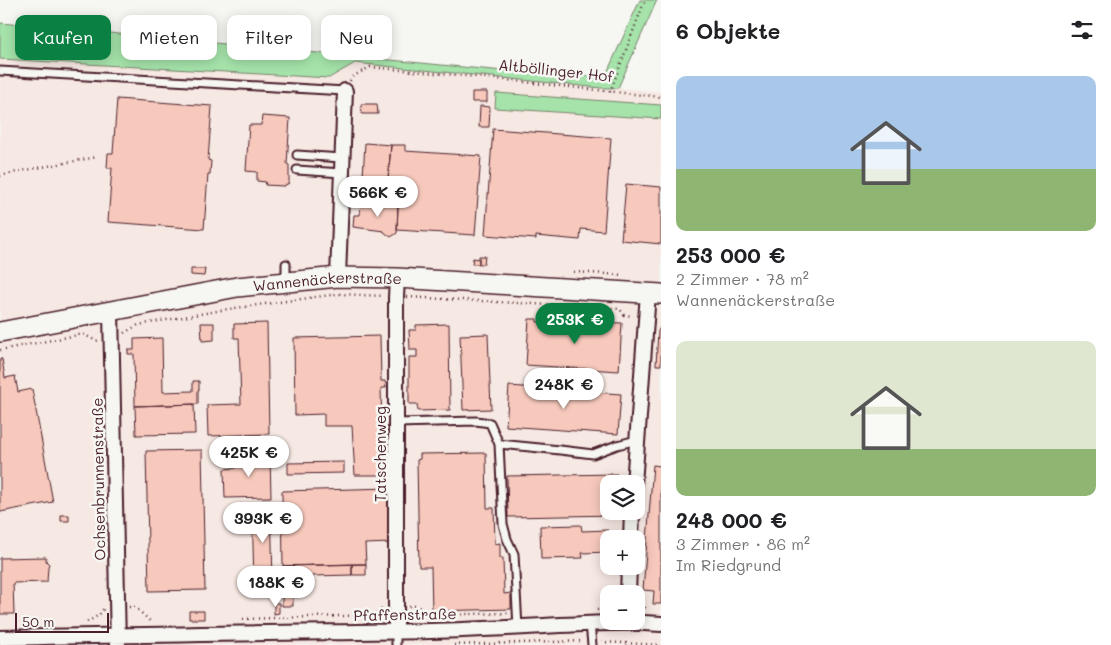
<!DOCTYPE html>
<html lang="de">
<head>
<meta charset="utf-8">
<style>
  body { margin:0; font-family:Mali,sans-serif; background:#f2f2f2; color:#202124; height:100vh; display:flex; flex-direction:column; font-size:19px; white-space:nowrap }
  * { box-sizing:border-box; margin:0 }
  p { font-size:16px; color:#757577 }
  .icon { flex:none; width:28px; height:28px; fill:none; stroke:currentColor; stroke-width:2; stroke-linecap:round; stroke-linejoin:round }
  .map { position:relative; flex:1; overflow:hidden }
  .details { display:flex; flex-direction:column; background:#fff; width:450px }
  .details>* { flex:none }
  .banner { position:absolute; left:15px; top:15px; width:475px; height:45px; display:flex; gap:10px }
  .fabs { position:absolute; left:600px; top:475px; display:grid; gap:10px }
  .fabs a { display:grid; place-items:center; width:45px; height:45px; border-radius:10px; background:#fff; box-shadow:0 2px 12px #0003; font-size:25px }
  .scale { position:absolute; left:15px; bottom:12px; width:94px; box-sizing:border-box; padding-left:5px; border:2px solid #4a1f2b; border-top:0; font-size:14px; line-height:18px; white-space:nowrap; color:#4a1f2b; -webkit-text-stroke:4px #f6f6f2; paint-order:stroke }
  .price { position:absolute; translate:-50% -42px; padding:0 11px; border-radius:18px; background:#fff; color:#222; font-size:16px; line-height:32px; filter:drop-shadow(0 1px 2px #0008) }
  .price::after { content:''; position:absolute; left:50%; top:30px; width:15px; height:11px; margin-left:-8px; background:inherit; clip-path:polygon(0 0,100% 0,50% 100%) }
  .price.on { background:#0b8043; color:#fff }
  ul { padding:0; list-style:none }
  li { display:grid; align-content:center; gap:10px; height:265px; padding:0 15px }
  li span { display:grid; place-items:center; height:155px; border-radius:10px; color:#555 }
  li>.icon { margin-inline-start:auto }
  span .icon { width:90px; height:90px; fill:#fffc; stroke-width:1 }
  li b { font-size:21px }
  h2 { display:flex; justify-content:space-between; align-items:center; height:60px; padding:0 15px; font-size:21px }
  .chip { padding:0 18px; border-radius:10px; background:#fff; box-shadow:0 2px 12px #0003; font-size:18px; line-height:45px }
  .chip.on { background:#0b8043; color:#fff }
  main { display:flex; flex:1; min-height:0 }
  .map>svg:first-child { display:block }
</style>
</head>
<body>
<main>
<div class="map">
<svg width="661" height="645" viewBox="0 0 661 645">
  <rect width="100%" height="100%" fill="#f6f6f2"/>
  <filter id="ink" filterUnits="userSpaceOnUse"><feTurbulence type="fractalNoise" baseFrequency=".02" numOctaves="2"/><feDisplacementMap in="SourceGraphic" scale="10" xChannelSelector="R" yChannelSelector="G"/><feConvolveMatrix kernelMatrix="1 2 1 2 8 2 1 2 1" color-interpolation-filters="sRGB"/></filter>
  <g filter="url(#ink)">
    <path fill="#f6e8e2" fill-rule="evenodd" d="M0,59l329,19 26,-15 246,25h17l43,4v553h-661zM609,484h27v27h-27zM609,539h27v27h-27zM609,594h27v27h-27z"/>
    <path fill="#a5e3aa" stroke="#78816a" d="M640,0h17l-39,88h-17l-246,-25 -26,15 -329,-19v-36l163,15 361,35 81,4z
      M496,93l165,12v14l-166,-11z"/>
    <path fill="#f7c9bc" stroke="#4a1f2b" d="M472,92h15v10h-15z
      M117,99l95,7 -4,54 3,1 -1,13h-2l-4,55 -96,-7 4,-54h-5l1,-15h5z
      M361,104h16l1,10h-16z
      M480,106l10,1 -1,20h-10z
      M262,116l28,2 -3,46 2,1v18l-5,3 -19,-1 1,-3 -9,-1v-9l-11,-1 3,-46h12z
      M493,129l118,9 -7,93 -23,-2 -1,11 -44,-4v3l-51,-4z
      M365,143l26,2 -3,33 -25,-2z
      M391,145h14v6l76,5 -6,79 -78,-5 1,-25 -12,-1z
      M626,184l35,3v57l-40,-4z
      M361,202l37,3 -1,28 -6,4 -7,-5v-1l-31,-4 1,-12h6z
      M479,256h6l-1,8h-5z
      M473,258l6,1v5h-7z
      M191,269h14l-1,7 -13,-1z
      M529,319h8v3l44,3 1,-4h7v-2h4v3l29,1 -3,48 -93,-6z
      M201,323h13v17l-12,1z
      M267,323l2,111 -61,2 -1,-31 34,-1 -2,-66h-5v-14z
      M449,324l1,86 -32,1 -1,-7h-8v-47h8v-7h-7l-1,-20h7v-5z
      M661,326v39h-5l2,-34z
      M488,334l3,75 -28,1 -3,-75z
      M380,336l1,45h4l1,7h-5l2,87h-28l-3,-49h-28v-12l-29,1 -1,-77z
      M162,338l1,54 30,-1v-10h6v9h-1v14l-63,2 -1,-52h-6v-4h6v-11z
      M0,359h2l3,19 10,-2 3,16 14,-3 21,113 -53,10z
      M509,386l112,8 -3,40 -112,-8z
      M194,404l1,30 -59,1 -1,-29z
      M202,450l3,140 -56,1 -3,-140z
      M486,453l1,55h7l1,36 5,-1v15h3l1,36 7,-1v16l-79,2 -1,-44h-12l-2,-107 3,-1v-5z
      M270,456l1,41 -46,1 -1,-29 12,-1 -1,-11z
      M344,462v11l-56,1v-11z
      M653,465l8,1v138h-8l1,-13 -11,-1z
      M617,474v10h-8v27h9v4l-110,2 -1,-41z
      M390,488l1,55 -26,1 1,20 -83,2 -1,-75z
      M271,505l2,77 -19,1 -2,-77z
      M61,515h8v6h-8z
      M581,525l1,6 26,-1 1,22 -27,1 1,5 -42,1 -1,-33z
      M46,557v4l3,3 -1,3 -1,15 -34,1 1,31h-14v-56z
      M352,564h14v11h-14z
      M352,564v11l-40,1 1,6 -6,1v6h-7l-1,-3h-13v-2h-2l-1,-18z
      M286,586h7v20h-11v-17h4z
      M274,603h5v10l-5,1z
      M189,611h15v8h-15z"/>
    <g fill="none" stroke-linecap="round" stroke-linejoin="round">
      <defs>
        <path id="lane" d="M0,71l345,20
          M297,155l45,3
          M297,170l45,3
          M286,282v-18
          M396,423l80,-2 14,2 9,21 61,6 33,4 24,-9 20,-5
          M499,444l4,80 4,15 7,15 4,74
          M590,623l2,22
          M396,631v14"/>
        <path id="street" d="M338,277l7,-186
          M111,312l7,333
          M634,484l14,-191
          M631,539l1,-28
          M628,594l1,-28
          M396,631v-334l1,-19
          M0,638c144,-4 287,-5 431,-7 37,-1 75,-3 113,-5 39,-2 78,-5 117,-2"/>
        <g id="secondary">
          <path id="s1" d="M0,332l237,-45 101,-10 59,1 264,16"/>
        </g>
      </defs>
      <use href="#lane" stroke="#4a1f2b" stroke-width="11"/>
      <use href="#street" stroke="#4a1f2b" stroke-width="18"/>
      <use href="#secondary" stroke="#4a1f2b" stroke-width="22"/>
      <path stroke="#4a1f2b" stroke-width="2.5" stroke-dasharray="1 4" stroke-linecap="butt" d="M350,81l2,-4 18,-10 117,11 174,19
        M610,92l35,-92
        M0,176l21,-5 76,-14
        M574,272l49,3
        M407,297l200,11 13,1 4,6 9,1
        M124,333l14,-8 90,-16 110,-15 46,2
        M0,350l83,-16 13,7 4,-1
        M638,600l10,11
        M409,606h8l14,9 78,-2
        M129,607h6l15,14
        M597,610l7,-3 5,-6
        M243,619l132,-4 9,-8
        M87,622l12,-7 5,-7
        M601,642l60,3
        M454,645l129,-4"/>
      <use href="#lane" stroke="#f6f6f2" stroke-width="7"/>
      <use href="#street" stroke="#f6f6f2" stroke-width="14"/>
      <use href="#secondary" stroke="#f6f6f2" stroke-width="19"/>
    </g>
  </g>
  <g text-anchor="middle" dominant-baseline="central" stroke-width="5" stroke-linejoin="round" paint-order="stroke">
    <g font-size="15" fill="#4a1f2b" stroke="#f6f6f2">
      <text transform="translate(556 70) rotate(6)">Altböllinger Hof</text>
      <text stroke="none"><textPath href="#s1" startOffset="332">Wannenäckerstraße</textPath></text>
      <text transform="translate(380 454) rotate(-90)">Tatschenweg</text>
      <text transform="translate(98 479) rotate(-91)">Ochsenbrunnenstraße</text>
      <text transform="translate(405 614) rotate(-1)">Pfaffenstraße</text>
    </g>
  </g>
</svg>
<div class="fabs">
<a><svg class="icon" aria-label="layers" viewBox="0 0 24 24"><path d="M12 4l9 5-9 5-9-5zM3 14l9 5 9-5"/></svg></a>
<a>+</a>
<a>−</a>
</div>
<div class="scale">50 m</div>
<b class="price" style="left:378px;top:218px">566K €</b>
<b class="price on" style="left:575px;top:345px">253K €</b>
<b class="price" style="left:564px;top:410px">248K €</b>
<b class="price" style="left:249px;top:478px">425K €</b>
<b class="price" style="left:263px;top:544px">393K €</b>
<b class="price" style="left:276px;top:608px">188K €</b>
<div class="banner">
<a class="chip on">Kaufen</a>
<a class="chip">Mieten</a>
<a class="chip">Filter</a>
<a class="chip">Neu</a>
</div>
</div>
<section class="details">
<h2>6 Objekte<svg class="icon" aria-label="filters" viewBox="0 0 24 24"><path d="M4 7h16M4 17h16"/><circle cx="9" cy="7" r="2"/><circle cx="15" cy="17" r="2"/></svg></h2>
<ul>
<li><span style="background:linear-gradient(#a9c7e8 60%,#8fb573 0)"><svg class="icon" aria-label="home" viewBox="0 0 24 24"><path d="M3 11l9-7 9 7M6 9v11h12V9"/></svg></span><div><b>253 000 €</b><p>2 Zimmer · 78 m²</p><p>Wannenäckerstraße</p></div></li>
<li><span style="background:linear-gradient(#dfe7d0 70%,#8fb573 0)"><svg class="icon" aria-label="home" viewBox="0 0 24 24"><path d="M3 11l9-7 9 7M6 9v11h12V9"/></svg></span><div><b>248 000 €</b><p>3 Zimmer · 86 m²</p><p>Im Riedgrund</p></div></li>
</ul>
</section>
</main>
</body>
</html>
